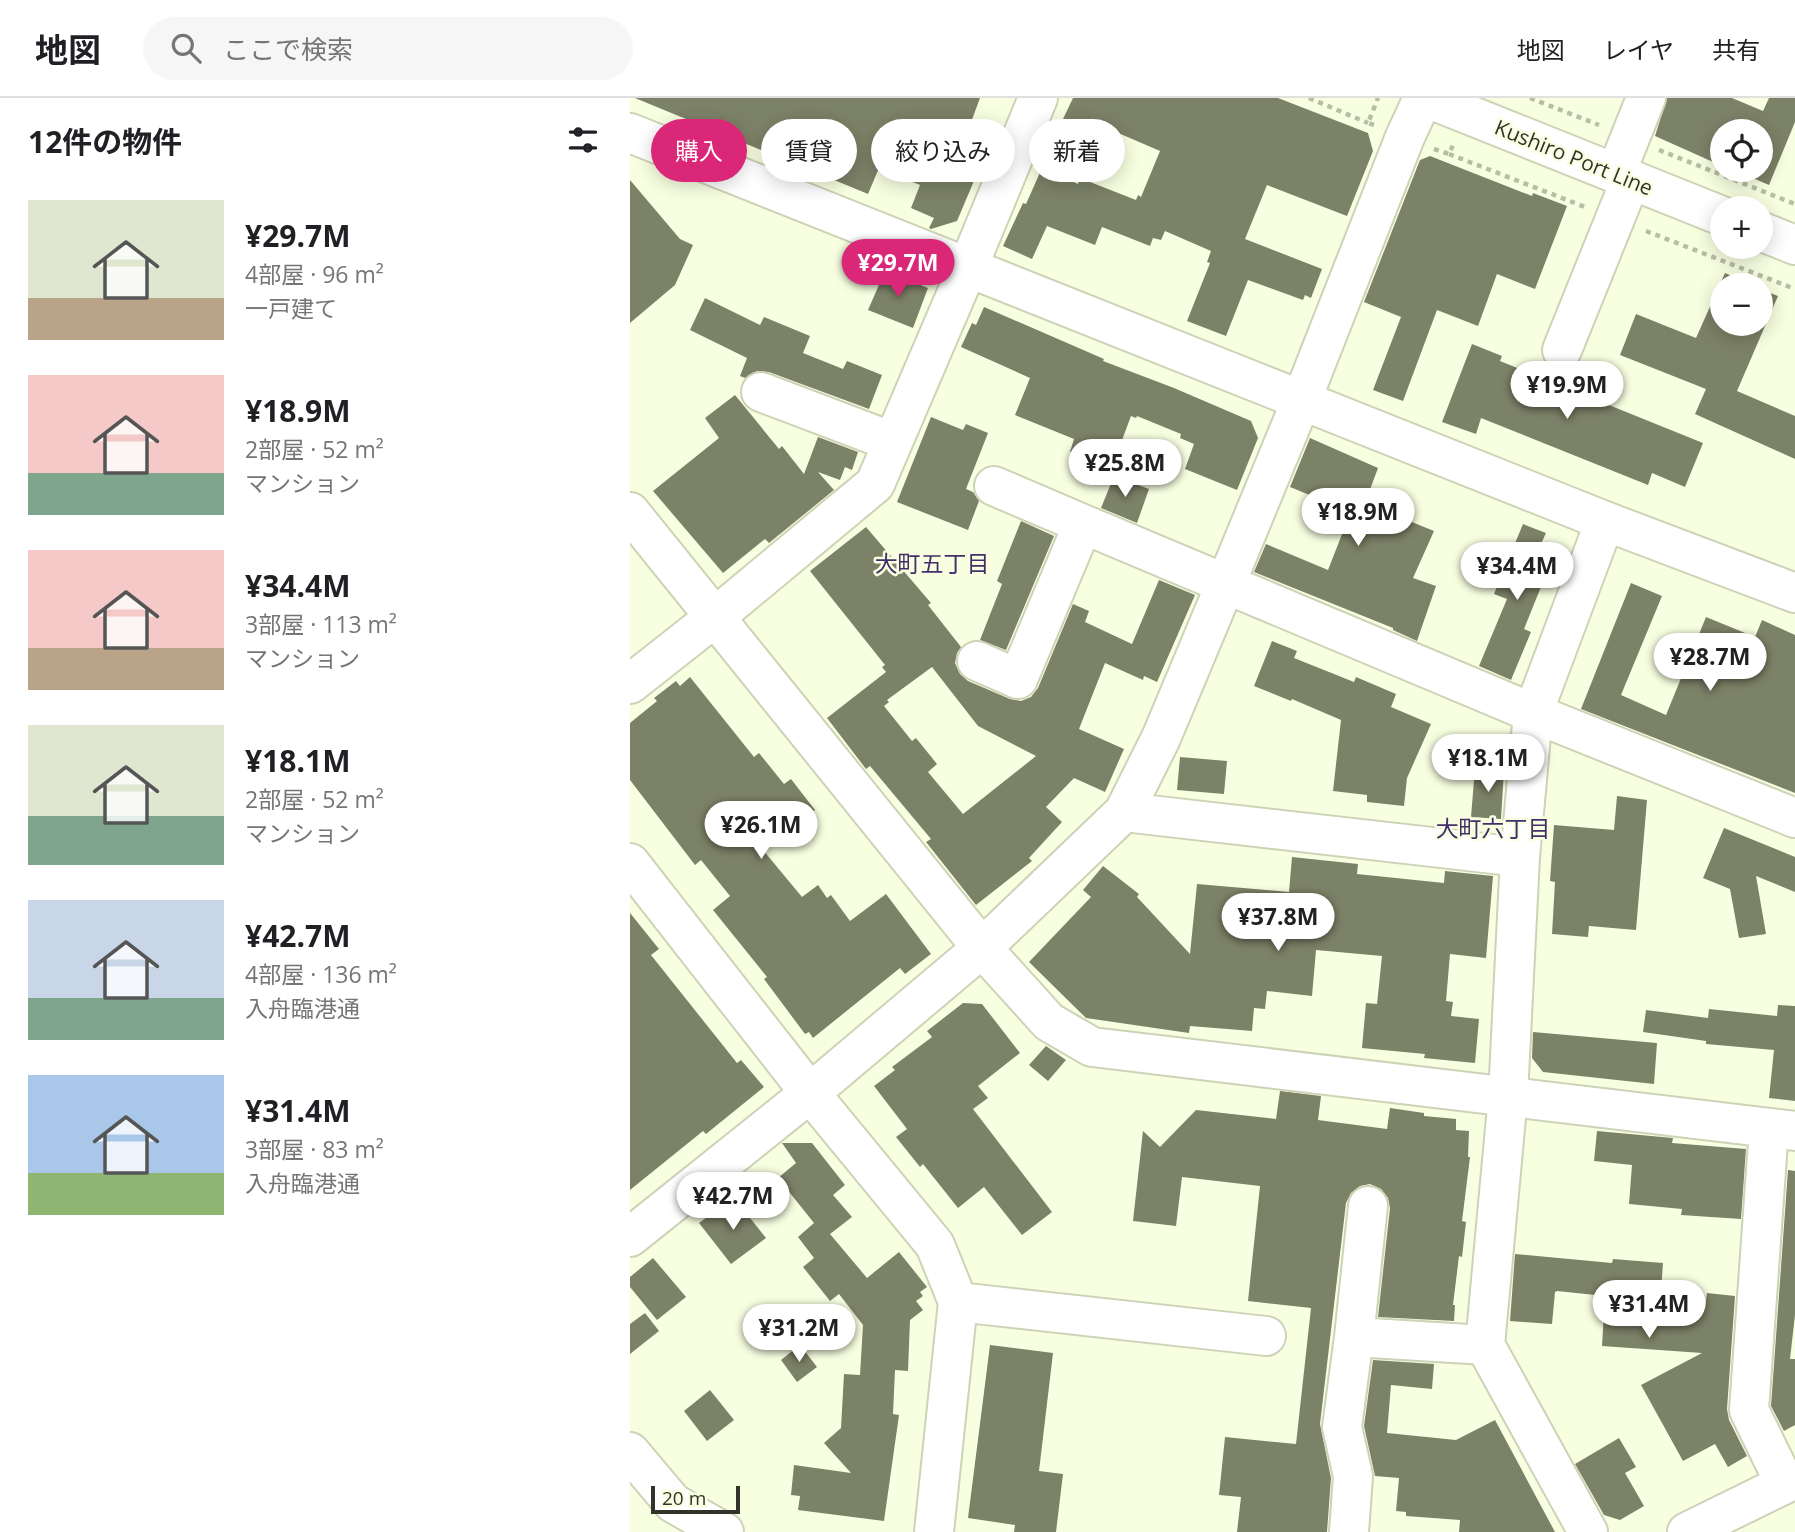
<!DOCTYPE html>
<html lang="ja">
<head>
<meta charset="utf-8">
<style>
  body { margin:0; font-family:"Open Sans","Noto Sans JP",sans-serif; background:#f6f6f6; color:#202124; height:100vh; display:flex; flex-direction:column; font-size:26px; white-space:nowrap }
  * { box-sizing:border-box; margin:0 }
  p { font-size:23px; color:#757577 }
  .icon { flex:none; width:38px; height:38px; fill:none; stroke:currentColor; stroke-width:2; stroke-linecap:round; stroke-linejoin:round }
  .map { position:relative; flex:1; overflow:hidden }
  .details { display:flex; flex-direction:column; background:#fff; width:630px }
  .details>* { flex:none }
  .hud { position:absolute; left:21px; top:21px; width:665px; height:63px; display:flex; gap:14px }
  .tools { position:absolute; left:1080px; top:21px; display:grid; gap:14px }
  .tools a { display:grid; place-items:center; width:63px; height:63px; border-radius:50%; background:#fff; box-shadow:0 4px 18px #0003; font-size:35px }
  .scale { position:absolute; left:21px; bottom:18px; width:89px; box-sizing:border-box; padding-left:7px; border:4px solid #323429; border-top:0; font-size:19px; line-height:24px; white-space:nowrap; color:#323429; -webkit-text-stroke:5px #f8ffe1; paint-order:stroke }
  .price { position:absolute; translate:-50% -60px; padding:0 16px; border-radius:24px; background:#fff; color:#222; font-size:23px; line-height:46px; filter:drop-shadow(0 2px 4px #0008) }
  .price::after { content:''; position:absolute; left:50%; top:42px; width:21px; height:16px; margin-left:-10px; background:inherit; clip-path:polygon(0 0,100% 0,50% 100%) }
  .price.selected { background:#db2777; color:#fff }
  ul { padding:0; list-style:none }
  li { display:flex; align-items:center; gap:21px; height:175px; padding:0 28px }
  li span { display:grid; place-items:center; flex:none; width:196px; height:140px; border-radius:0px; color:#555 }
  li>.icon { margin-inline-start:auto }
  span .icon { width:84px; height:84px; fill:#fffc; stroke-width:1 }
  li b { font-size:30px }
  h2 { display:flex; justify-content:space-between; align-items:center; height:84px; padding:0 28px; font-size:30px }
  .chip { padding:0 24px; border-radius:32px; background:#fff; box-shadow:0 4px 18px #0003; font-size:24px; line-height:63px }
  .chip.selected { background:#db2777; color:#fff }
  header { display:flex; align-items:center; gap:42px; box-sizing:border-box; height:98px; padding:0 35px; background:#fff; border-bottom:2px solid #e0e0e0 }
  header strong { font-size:33px }
  nav { display:flex; gap:38px; margin-inline-start:auto; font-size:24px }
  .search { width:490px; height:63px; background:#f6f6f6; display:flex; align-items:center; gap:18px; box-sizing:border-box; padding:0 24px; border-radius:38px; color:#757577; font-size:26px }
  main { display:flex; flex:1; min-height:0 }
  .map>svg:first-child { display:block }
</style>
</head>
<body>
<header>
<strong>地図</strong>
<div class="search"><svg class="icon" aria-label="search" viewBox="0 0 24 24"><circle cx="10" cy="10" r="6"/><path d="M15 15l6 6"/></svg>ここで検索</div>
<nav><a>地図</a><a>レイヤ</a><a>共有</a></nav>
</header>
<main>
<section class="details">
<h2>12件の物件<svg class="icon" aria-label="filters" viewBox="0 0 24 24"><path d="M4 7h16M4 17h16"/><circle cx="9" cy="7" r="2"/><circle cx="15" cy="17" r="2"/></svg></h2>
<ul>
<li><span style="background:linear-gradient(#dfe7d0 70%,#b9a48a 0)"><svg class="icon" aria-label="home" viewBox="0 0 24 24"><path d="M3 11l9-7 9 7M6 9v11h12V9"/></svg></span><div><b>¥29.7M</b><p>4部屋 · 96 m²</p><p>一戸建て</p></div></li>
<li><span style="background:linear-gradient(#f6c9c9 70%,#7fa58c 0)"><svg class="icon" aria-label="home" viewBox="0 0 24 24"><path d="M3 11l9-7 9 7M6 9v11h12V9"/></svg></span><div><b>¥18.9M</b><p>2部屋 · 52 m²</p><p>マンション</p></div></li>
<li><span style="background:linear-gradient(#f6c9c9 70%,#b9a48a 0)"><svg class="icon" aria-label="home" viewBox="0 0 24 24"><path d="M3 11l9-7 9 7M6 9v11h12V9"/></svg></span><div><b>¥34.4M</b><p>3部屋 · 113 m²</p><p>マンション</p></div></li>
<li><span style="background:linear-gradient(#dfe7d0 65%,#7fa58c 0)"><svg class="icon" aria-label="home" viewBox="0 0 24 24"><path d="M3 11l9-7 9 7M6 9v11h12V9"/></svg></span><div><b>¥18.1M</b><p>2部屋 · 52 m²</p><p>マンション</p></div></li>
<li><span style="background:linear-gradient(#c9d6e8 70%,#7fa58c 0)"><svg class="icon" aria-label="home" viewBox="0 0 24 24"><path d="M3 11l9-7 9 7M6 9v11h12V9"/></svg></span><div><b>¥42.7M</b><p>4部屋 · 136 m²</p><p>入舟臨港通</p></div></li>
<li><span style="background:linear-gradient(#a9c7e8 70%,#8fb573 0)"><svg class="icon" aria-label="home" viewBox="0 0 24 24"><path d="M3 11l9-7 9 7M6 9v11h12V9"/></svg></span><div><b>¥31.4M</b><p>3部屋 · 83 m²</p><p>入舟臨港通</p></div></li>
</ul>
</section>
<div class="map">
<svg width="1165" height="1434" viewBox="0 0 1165 1434">
  <rect width="100%" height="100%" fill="#f8ffe1"/>
  <path fill="#7c8267" fill-rule="evenodd" d="M5,0h345l-10,27 23,11 -36,85 -26,8 -2,-1 5,-10 -23,-10 9,-23 -41,-17 -11,26z
    M443,0h205l90,35 5,18 -26,65 -80,-31 -22,54 77,30 -11,29 -6,-3 -2,5 -55,-20 -22,56 -39,-15 23,-58 -3,-1 4,-11 -46,-20 -4,9 -8,-2 -3,8 -48,-19 -7,18 -48,-19 -15,33 -29,-13 20,-43 3,1 16,-36 36,16 2,-6 56,22 2,-5 3,2 19,-46 -58,-25 -4,9 -35,-16z
    M1037,0h65l31,13 6,-13h26v24l-26,63 -35,-15h26v-39h-38v35l-67,-30z
    M800,58l102,40 1,-3 34,13 -32,83 -38,-15 -19,52 -41,-16 -34,91 -30,-11 28,-73 -37,-15 56,-142z
    M0,82l50,59 13,6 -18,40 -45,38z
    M255,173l43,17 -15,40 -45,-18z
    M1095,175l27,12h-30v39h38v-35l18,7 -41,95 58,25v43l-100,-45 11,-25 -86,-34 16,-41 60,24z
    M75,200l55,27 4,-8 46,19 -7,17 40,16 4,-8 35,14 -13,34 -100,-37 -12,-1 -12,7 -5,-2 7,-18 -57,-28z
    M354,209l120,52 -1,2 71,27 77,33 7,17 -21,52 -52,-21 9,-25 -14,-6 1,-4 -44,-18 -1,2 -5,-2 -19,51 -42,-15 4,-13 -59,-24 15,-37 -69,-31 11,-24 4,2z
    M842,246l30,12 -2,5 203,82 -18,44 -33,-14 -4,12 -167,-67 -5,16 -34,-12z
    M105,297l44,54 3,-3 22,28 14,-37 40,15 -6,18 -7,-3 -5,13 -22,-8 16,18 -65,53 -4,-4 -42,34 -70,-82 66,-53 -14,-20z
    M301,319l32,13 3,-6 22,9 -22,56 7,3 6,9 -11,29 -71,-28z
    M680,340l68,30 -13,35 69,28 -21,47 23,8 -19,55 -24,-11v-2l-139,-56 12,-28 62,26 18,-46 -17,-7 5,-12 -44,-18z
    M484,378l35,13 -12,34 -36,-15z
    M391,423l33,15 -48,114 -26,-10 22,-56 -5,-3z
    M893,426l23,9 -6,13 11,5 -6,14 4,2 -25,62 7,3 -20,48 -32,-14 28,-67 -13,-5z
    M236,429l65,76 -3,2 33,42 -4,6 -2,10 5,11 8,7 42,18 11,2 10,-4 7,-9 35,-84 16,7 -4,11 47,22 27,-64 36,15 -38,87 -13,-6 -1,4 -38,-17 -26,66 45,20 -19,43 -31,-14 -28,29 16,15 -33,36 3,3 -56,44 -50,-63 5,-3 -61,-73 -4,3 -39,-51 59,-46 -4,-5 3,-2 -75,-94zM302,569l46,59 58,30 -73,58 -35,-42 9,-8 -21,-26 -4,3 -28,-35 5,-4 -2,-2z
    M1001,485l31,13 -41,99 45,20 40,-98 49,20 7,-17 33,15v158l-214,-84z
    M642,543l25,10 -3,7 60,24 2,-5 40,17 -5,13 40,17 -24,54 -3,28 -37,-4v-7l-34,-4 8,-71 -49,-21 -1,2 -37,-15z
    M60,579l64,80 5,-4 25,31 7,-5 24,31 -52,40 39,47 16,-12 9,13 4,-3 19,26 36,-27 45,60 -26,20 -5,-6 -87,70 -4,-6 -4,2 -41,-55 3,-2 -54,-67 17,-14 -29,-36 -6,5 -65,-85v-57l27,-22 -3,-3 22,-17 4,5z
    M550,659l47,4 -3,33 -47,-4z
    M845,670l29,2 -3,49 -30,-2z
    M987,698l30,4 -11,130 -47,-4 -1,11 -36,-3 3,-52 -5,-1 4,-56 60,5z
    M1094,730l71,29v35l-39,-16 10,58 -27,4 -9,-49 -27,-11z
    M662,759l66,7 -1,10 87,9 1,-12 48,5 -7,82 -36,-4 -4,47 7,1 -2,14 28,3 -4,44 -51,-5 1,-4 -63,-6 4,-45 11,1 5,-48 -66,-6 -4,46 -45,-5 -2,18 -11,-1 -2,23 -62,-5 -1,7 -103,-15 -57,-56 62,-65 -8,-7 20,-24 36,28 -2,3 53,57 7,-70 92,8z
    M0,815l29,36 -8,6 86,108 4,-3 23,27 -58,47 -3,-3 -73,59z
    M333,905l19,1 38,49 -42,33 10,12 -15,11 79,103 -30,23 -38,-48 -26,21 -35,-44 -3,3 -24,-30 11,-8 -33,-43 21,-16 -3,-3 40,-30 -5,-6z
    M1148,907l17,1v95l-26,-3 5,-48 -68,-6v-3l-63,-9 3,-22 62,8 1,-9 68,7z
    M903,934l124,11 -3,41 -111,-12 -11,-14z
    M416,948l20,14 -18,21 -19,-16z
    M650,993l41,5 -3,24 69,9 3,-21 34,5v3l32,3v11l13,1 -1,26h2l-8,64 4,1 -4,35 -3,-1 -6,49h2l-1,16 -76,-4 12,-109 -2,-10 -7,-9 -11,-5 -10,2 -9,7 -5,10 -26,221 11,54 -4,54h-90l4,-35 -22,-2 6,-58 71,7 15,-136 -63,-7 12,-115 -78,-9 -6,49 -43,-5 10,-90 17,16 36,-37 80,9z
    M967,1033l76,7 -1,5 74,6 -5,70 -60,-4 1,-6 -53,-5 3,-39 -38,-4z
    M152,1045h30l33,42 -12,10 19,22 -22,17 37,44 32,-26 28,35 -7,5 3,4 -7,5 7,9 -13,10 -2,51 -13,-1 -2,44 6,1 -15,106 -86,-11 2,-14 -9,-1 3,-30 57,8 -27,-30 17,-15 3,-54 16,1 3,-50 -24,-31 -9,7 -27,-34 11,-9 -16,-21 16,-14 -36,-45 18,-15z
    M1158,1072l7,1v144l-5,44h5v66l-11,6 -13,-25z
    M109,1106l27,34 -35,26 -32,-41 23,-17 5,7z
    M885,1156l97,9 1,-4 50,4 -3,43 45,3 2,-16 28,3 -8,113 2,11 18,36 -19,11 -13,-23 -32,17 -42,-76 61,-32 -100,-7 3,-50 -48,-5 -2,1 -3,32 -42,-3z
    M23,1160l33,39 -29,23 -27,-33v-10z
    M15,1215l14,18 -29,23v-30z
    M170,1247l17,22 -20,15 -16,-22z
    M360,1247l63,8 -14,118 24,3 -7,58h-42l1,-7 -47,-7z
    M743,1262l61,4 -2,25 -41,-4 -4,48 69,7 39,-20 60,112h-96l1,-12 -54,-4v-4l-10,-1 3,-33 -24,-2 -11,-50z
    M80,1292l24,30 -27,21 -23,-30z
    M989,1340l17,29 -11,6 19,33 -24,14 -16,-5 -29,-51z"/>
  <g fill="none" stroke-linecap="round" stroke-linejoin="round">
    <defs>
      <path id="minor" d="M0,35l975,388 190,72
        M986,75l30,-75
        M932,252l69,-171
        M131,294l132,50
        M364,388l89,38
        M0,414l352,436 67,74 43,25 703,84
        M347,563l41,18 65,-155 450,189 262,105
        M0,586l85,-67 160,-133 93,-217 70,-169
        M494,714l396,45
        M0,765l180,230 125,152 23,57 -24,230
        M1139,1030l-20,282 36,74
        M0,1139l180,-144 172,-145 142,-136 37,-74 65,-155 76,-184 103,-262 18,-39
        M328,1204l308,34
        M724,1239l14,-131
        M0,1354l43,51 51,29
        M719,1434l4,-56 -11,-49 12,-90 131,8
        M958,1434l-103,-187 23,-249 12,-239 13,-144 72,-192
        M1057,1434l108,-53"/>
      <path id="major" d="M797,0l295,118
        M1130,133l35,14"/>
    </defs>
    <use href="#minor" stroke="#cdd3b6" stroke-width="42"/>
    <use href="#major" stroke="#cdd3b6" stroke-width="42"/>
    <path stroke="#b8bda5" stroke-width="4.5" stroke-dasharray="5 5" stroke-linecap="butt" d="M679,0l59,25
      M900,0l69,27
      M744,27l-6,-2 10,-25
      M804,51l15,5 4,-9
      M1029,52l136,54
      M819,56l136,53
      M1016,133l149,58"/>
    <use href="#minor" stroke="#fff" stroke-width="38"/>
    <use href="#major" stroke="#fff" stroke-width="38"/>
  </g>
  <g text-anchor="middle" dominant-baseline="central" stroke-width="5" stroke-linejoin="round" paint-order="stroke">
    <g font-size="21" fill="#323429" stroke="#f8ffe1">
      <text transform="translate(944 59) rotate(22)">Kushiro Port Line</text>
    </g>
    <g font-size="23" fill="#432e69" stroke="#f8ffe1">
      <text x="302" y="465">大町五丁目</text>
      <text x="863" y="730">大町六丁目</text>
    </g>
  </g>
</svg>
<div class="tools">
<a><svg class="icon" aria-label="locate" viewBox="0 0 24 24"><circle cx="12" cy="12" r="6"/><path d="M12 2v4M12 18v4M2 12h4M18 12h4"/></svg></a>
<a>+</a>
<a>−</a>
</div>
<div class="scale">20 m</div>
<b class="price selected" style="left:268px;top:201px">¥29.7M</b>
<b class="price" style="left:937px;top:323px">¥19.9M</b>
<b class="price" style="left:495px;top:401px">¥25.8M</b>
<b class="price" style="left:728px;top:450px">¥18.9M</b>
<b class="price" style="left:887px;top:504px">¥34.4M</b>
<b class="price" style="left:1080px;top:595px">¥28.7M</b>
<b class="price" style="left:858px;top:696px">¥18.1M</b>
<b class="price" style="left:131px;top:763px">¥26.1M</b>
<b class="price" style="left:648px;top:855px">¥37.8M</b>
<b class="price" style="left:103px;top:1134px">¥42.7M</b>
<b class="price" style="left:1019px;top:1242px">¥31.4M</b>
<b class="price" style="left:169px;top:1266px">¥31.2M</b>
<div class="hud">
<a class="chip selected">購入</a>
<a class="chip">賃貸</a>
<a class="chip">絞り込み</a>
<a class="chip">新着</a>
</div>
</div>
</main>
</body>
</html>
